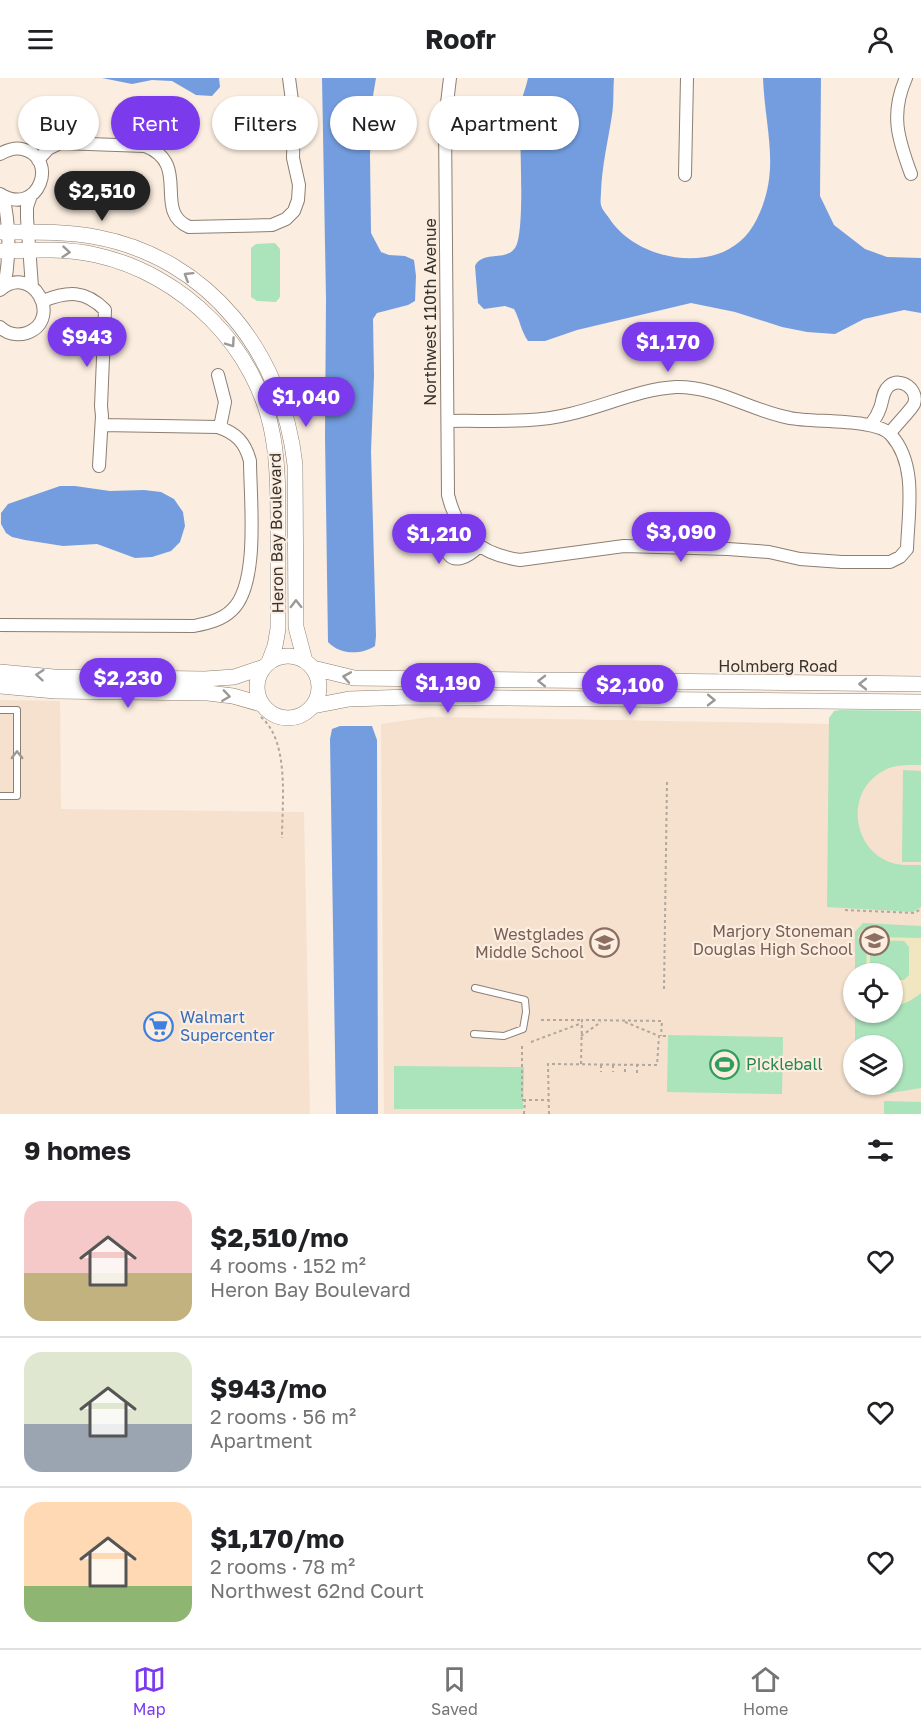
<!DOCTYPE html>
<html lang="en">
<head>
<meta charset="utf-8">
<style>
  body { margin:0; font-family:"Golos Text",sans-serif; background:#f6f6f6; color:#202124; height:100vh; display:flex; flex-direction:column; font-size:22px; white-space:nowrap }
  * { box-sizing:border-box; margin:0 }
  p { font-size:20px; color:#757577 }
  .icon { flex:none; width:33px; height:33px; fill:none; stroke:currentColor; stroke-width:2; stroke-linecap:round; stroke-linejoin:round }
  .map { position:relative; height:1036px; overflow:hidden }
  .drawer { display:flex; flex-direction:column; background:#fff; flex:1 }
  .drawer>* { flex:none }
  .hud { position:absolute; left:18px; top:18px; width:600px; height:54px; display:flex; gap:12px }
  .tools { position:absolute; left:843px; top:885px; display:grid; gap:12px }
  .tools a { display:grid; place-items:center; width:60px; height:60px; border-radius:50%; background:#fff; box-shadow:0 2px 4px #0004; font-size:30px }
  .price { position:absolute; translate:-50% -51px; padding:0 14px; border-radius:21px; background:#7c3aed; color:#fff; font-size:20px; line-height:39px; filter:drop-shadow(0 2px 3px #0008) }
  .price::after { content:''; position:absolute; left:50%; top:36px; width:18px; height:14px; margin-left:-9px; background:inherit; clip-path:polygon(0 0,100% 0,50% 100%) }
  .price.on { background:#222; color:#fff }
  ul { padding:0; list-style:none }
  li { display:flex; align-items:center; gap:18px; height:150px; padding:0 24px }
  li+li { border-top:2px solid #e0e0e0 }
  li span { display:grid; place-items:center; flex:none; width:168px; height:120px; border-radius:18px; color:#555 }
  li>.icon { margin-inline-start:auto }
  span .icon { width:72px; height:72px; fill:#fffc; stroke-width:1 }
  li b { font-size:26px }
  h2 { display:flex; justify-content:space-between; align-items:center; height:72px; padding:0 24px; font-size:26px }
  .chip { padding:0 21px; border-radius:27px; background:#fff; box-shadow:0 2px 4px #0004; font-size:21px; line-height:54px }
  .chip.on { background:#7c3aed; color:#fff }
  header { display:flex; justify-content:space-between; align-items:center; height:78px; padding:0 24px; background:#fff; font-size:27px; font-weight:700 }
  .menu { display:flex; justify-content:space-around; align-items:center; height:84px; border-top:2px solid #e0e0e0; background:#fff; font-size:16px; color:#757577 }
  .menu a { display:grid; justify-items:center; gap:3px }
  .menu .on { color:#7c3aed }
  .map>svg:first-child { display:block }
</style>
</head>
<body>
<header><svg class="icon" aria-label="menu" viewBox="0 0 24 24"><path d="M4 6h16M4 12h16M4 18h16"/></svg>Roofr<svg class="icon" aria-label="person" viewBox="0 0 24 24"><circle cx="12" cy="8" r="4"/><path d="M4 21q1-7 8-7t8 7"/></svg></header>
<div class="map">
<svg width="921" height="1036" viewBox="0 0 921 1036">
  <rect width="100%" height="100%" fill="#fbeddf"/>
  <path fill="#f5e1ce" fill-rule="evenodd" d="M0,622l60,1 1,108 243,3 6,302h-310z
    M430,639l399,7 92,-7v397h-537l-3,-390zM854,896h38v38h-38zM854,968h38v38h-38z"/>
  <path fill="#abe3bb" d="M275,165l5,6v48l-4,5 -19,-1 -6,-4v-49l5,-4z
    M841,632l80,1v54c-12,0 -25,-1 -36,5 -39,19 -35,76 4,92 10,4 21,3 32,3v42l-8,5 -86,-5 2,-189 5,-7z
    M903,692l18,1v91h-19z
    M863,845l58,3v162l-30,5 -36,-1v-7l37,-1v-38l-37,-1v-32l37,-1v-38l-37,-1v-41z
    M668,957l115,2 -1,57 -115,-2z
    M394,988l130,1 -1,42h-129z
    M884,1023l37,1v12h-37z"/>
  <path fill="#f0e6c1" d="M869,849l7,3 4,7 41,1v55c-8,7 -18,12 -28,13v-26h11l5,-5v-28l-5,-6 -29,-1 -5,5v28h-4l1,-24 -7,-4 -2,-8 4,-7z"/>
  <path fill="#739ddf" d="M102,0h117l1,9 -8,9 -16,-1 -24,-14 -20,-1 -20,4z
    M322,0h54l-3,18 -3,59 1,78 10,19 8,3 16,1 9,4 2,16 -1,25 -7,4 -31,8 -4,6 1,57 -3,75 5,185 -1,10c-14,9 -35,9 -47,-4l-3,-206 1,-137z
    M528,0h86c-1,12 0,25 -2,37 -4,26 -10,50 -11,77 0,4 -1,10 0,13 1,5 7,11 10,16 30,42 112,55 142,5 30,-52 12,-94 10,-148h58l-1,118 14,29 31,24 22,8 34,1v55l-17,-3 -40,9 -29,15 -28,-2 -25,-5 -47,-15 -44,-9 -114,27 -32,11h-17c-7,-10 -8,-21 -14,-32l-9,-3 -21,3 -6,-6 -3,-37c8,-16 30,-4 40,-18 11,-15 4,-114 5,-139 1,-10 6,-21 8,-31z
    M60,408h15l35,5 34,-1 17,2 13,7 9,13 2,14 -5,16 -9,9 -19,6 -17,1 -38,-14 -34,2 -38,-6 -13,-3 -6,-4 -5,-9v-11l7,-9z
    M340,648h32l5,14 1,374h-42l-6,-375 2,-10z"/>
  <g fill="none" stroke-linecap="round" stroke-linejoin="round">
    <defs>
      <path id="service" d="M0,632h17v86h-17
        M474,956l30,2 19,-7 3,-17 -1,-12 -50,-12"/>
      <path id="minor" d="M906,0c-16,36 -8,61 5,96
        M124,67l1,-31 4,-3h12
        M0,76c7,-4 14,-7 22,-5 38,8 17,69 -22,45
        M38,82l10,-11 12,-6 85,3c47,18 7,65 44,81l83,-2 14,-6 8,-8 4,-11 1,-15 -6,-27 1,-42 -5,-38
        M685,97l2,-97
        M31,117l-4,12v11l5,69
        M3,118c7,28 7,63 1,91
        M0,212c32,-28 64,29 27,43 -10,3 -20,1 -27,-6
        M43,223c25,-10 42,-11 62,9l-4,96 1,10 -3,50
        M218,297l7,27 -5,25
        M448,343c40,-1 83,3 122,-7 36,-8 69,-25 106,-27 40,-1 75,24 114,31 23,5 87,0 101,17 27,30 17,78 16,114l-7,8 -10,5h-48l-42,-3 -31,-7 -41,-3 -104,-3 -104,14c-41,-6 -62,-25 -72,-65l-3,-375 5,-42
        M871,346c4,-5 7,-10 9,-16 3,-7 2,-16 9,-22 12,-10 30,4 25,18 -3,6 -19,22 -24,29
        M457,444c-24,26 -5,53 22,24
        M653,469l6,-21c24,-13 29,1 29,22
        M0,547l194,1c14,-3 28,-6 38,-16 28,-26 18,-112 18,-149 -5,-19 -14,-28 -32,-34l-116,-2"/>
      <path id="tertiary" d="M0,154c32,0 65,-1 96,5 113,21 187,117 199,228l1,162 9,34
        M0,173c32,-1 64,-3 96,4 87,19 162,93 177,182 5,29 5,58 5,87 0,35 0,70 0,105l-3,17 -6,16
        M257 609a31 31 0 1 1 62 0a31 31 0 1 1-62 0Z
        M313,590l41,10 567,6
        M0,594l54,5 151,2 29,-2 30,-10
        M0,608l55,5 153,2 25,3 28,8
        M313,628l36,-7 61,-2 511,5"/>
    </defs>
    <use href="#service" stroke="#8c7f73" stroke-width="8"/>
    <use href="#minor" stroke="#8c7f73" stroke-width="14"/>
    <use href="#tertiary" stroke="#8c7f73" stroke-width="16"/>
    <path stroke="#b1a79c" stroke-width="2" stroke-dasharray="3 3" stroke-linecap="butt" d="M261,639c29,25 21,86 21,121
      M845,832l69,3 7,-4
      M664,911l3,-208
      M541,942h41
      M625,944l34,14
      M581,958l20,-14
      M531,964l51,-19
      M522,968v54h3
      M581,986l1,-44 80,1 -1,15
      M601,987v7
      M613,987v7
      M625,994v-7
      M637,995v-8
      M524,1036l1,-14h23
      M549,1036l-1,-50 109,1 2,-29h9"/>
    <use href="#service" stroke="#fff" stroke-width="6"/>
    <use href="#minor" stroke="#fff" stroke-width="12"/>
    <use href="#tertiary" stroke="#fff" stroke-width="15"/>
  </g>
  <defs><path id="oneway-chevron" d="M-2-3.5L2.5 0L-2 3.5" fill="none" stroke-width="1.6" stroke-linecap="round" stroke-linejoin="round" transform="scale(1.5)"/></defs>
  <g stroke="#9c9896">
    <use href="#oneway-chevron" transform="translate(66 174) rotate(5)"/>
    <use href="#oneway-chevron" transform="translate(188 198) rotate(-148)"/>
    <use href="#oneway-chevron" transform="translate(231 265) rotate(55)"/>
    <use href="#oneway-chevron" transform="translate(296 526) rotate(-91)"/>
    <use href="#oneway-chevron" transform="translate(40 597) rotate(-175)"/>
    <use href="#oneway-chevron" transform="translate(347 599) rotate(-170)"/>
    <use href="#oneway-chevron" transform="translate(542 603) rotate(-179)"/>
    <use href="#oneway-chevron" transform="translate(863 606) rotate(-180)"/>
    <use href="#oneway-chevron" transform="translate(226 618) rotate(8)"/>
    <use href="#oneway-chevron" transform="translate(711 622) rotate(1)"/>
    <use href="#oneway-chevron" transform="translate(17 677) rotate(-90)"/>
  </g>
  <defs>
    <symbol id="school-ring" viewBox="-11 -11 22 22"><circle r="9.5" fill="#fbeddf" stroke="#8d6e63" stroke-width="1.5"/><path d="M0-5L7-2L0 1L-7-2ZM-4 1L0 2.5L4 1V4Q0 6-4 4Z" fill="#8d6e63"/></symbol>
    <symbol id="supermarket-ring" viewBox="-11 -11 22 22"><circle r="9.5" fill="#fbeddf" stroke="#3f7fe0" stroke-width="1.5"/><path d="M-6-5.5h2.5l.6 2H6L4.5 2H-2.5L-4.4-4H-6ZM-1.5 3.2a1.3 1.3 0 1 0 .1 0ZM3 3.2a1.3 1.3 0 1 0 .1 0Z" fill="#3f7fe0"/></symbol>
    <symbol id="stadium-ring" viewBox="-11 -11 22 22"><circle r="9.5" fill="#fbeddf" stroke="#2e9e5b" stroke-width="1.5"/><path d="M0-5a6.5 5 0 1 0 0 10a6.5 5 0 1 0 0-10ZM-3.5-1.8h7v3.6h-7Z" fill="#2e9e5b"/></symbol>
  </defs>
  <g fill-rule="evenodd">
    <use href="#school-ring" x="858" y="846" width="33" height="33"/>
    <use href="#school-ring" x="588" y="848" width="33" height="33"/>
    <use href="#supermarket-ring" x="142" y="932" width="33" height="33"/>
    <use href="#stadium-ring" x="708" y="970" width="33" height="33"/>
  </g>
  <g text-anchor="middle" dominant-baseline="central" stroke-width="4.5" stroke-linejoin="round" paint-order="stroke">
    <g font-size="16" fill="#38322d" stroke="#fbeddf">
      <text transform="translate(430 234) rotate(-90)">Northwest 110th Avenue</text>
      <text transform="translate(276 455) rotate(-91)">Heron Bay Boulevard</text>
      <text x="778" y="588">Holmberg Road</text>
    </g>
    <g font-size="16" fill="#785e54" stroke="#fbeddf" text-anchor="end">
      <text x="853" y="853">Marjory Stoneman<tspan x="853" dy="18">Douglas High School</tspan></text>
      <text x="584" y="856">Westglades<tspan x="584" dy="18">Middle School</tspan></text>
    </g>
    <g font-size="16" fill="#366cbe" stroke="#fbeddf" text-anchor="start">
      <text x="180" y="939">Walmart<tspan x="180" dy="18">Supercenter</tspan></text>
    </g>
    <g font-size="16" fill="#27864d" stroke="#fbeddf" text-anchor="start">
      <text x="746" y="986">PIckleball</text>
    </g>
  </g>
</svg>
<div class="tools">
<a><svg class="icon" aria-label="locate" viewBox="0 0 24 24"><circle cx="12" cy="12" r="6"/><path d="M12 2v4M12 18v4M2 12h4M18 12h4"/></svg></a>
<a><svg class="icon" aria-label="layers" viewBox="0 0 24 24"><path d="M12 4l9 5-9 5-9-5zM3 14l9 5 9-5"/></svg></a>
</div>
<b class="price on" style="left:102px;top:144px">$2,510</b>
<b class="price" style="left:87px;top:290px">$943</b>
<b class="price" style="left:668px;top:295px">$1,170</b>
<b class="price" style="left:306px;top:350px">$1,040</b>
<b class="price" style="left:681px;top:485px">$3,090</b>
<b class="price" style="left:439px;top:487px">$1,210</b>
<b class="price" style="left:128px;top:631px">$2,230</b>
<b class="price" style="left:448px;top:636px">$1,190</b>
<b class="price" style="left:630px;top:638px">$2,100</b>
<div class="hud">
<a class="chip">Buy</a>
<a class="chip on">Rent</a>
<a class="chip">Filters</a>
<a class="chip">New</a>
<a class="chip">Apartment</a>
</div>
</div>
<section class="drawer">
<h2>9 homes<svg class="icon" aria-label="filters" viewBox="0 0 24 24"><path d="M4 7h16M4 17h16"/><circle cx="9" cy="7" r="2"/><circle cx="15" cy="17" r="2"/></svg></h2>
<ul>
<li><span style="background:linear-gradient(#f6c9c9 60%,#c2b280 0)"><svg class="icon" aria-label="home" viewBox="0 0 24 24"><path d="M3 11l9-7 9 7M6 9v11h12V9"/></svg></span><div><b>$2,510/mo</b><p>4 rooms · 152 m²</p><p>Heron Bay Boulevard</p></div><svg class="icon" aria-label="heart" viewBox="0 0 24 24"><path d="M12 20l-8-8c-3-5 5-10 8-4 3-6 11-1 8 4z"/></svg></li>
<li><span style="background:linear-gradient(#dfe7d0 60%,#9aa5b1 0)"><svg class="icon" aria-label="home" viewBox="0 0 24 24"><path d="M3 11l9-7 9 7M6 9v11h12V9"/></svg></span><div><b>$943/mo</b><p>2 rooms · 56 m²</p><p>Apartment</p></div><svg class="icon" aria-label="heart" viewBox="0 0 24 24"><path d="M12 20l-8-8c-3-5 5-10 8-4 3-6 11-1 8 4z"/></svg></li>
<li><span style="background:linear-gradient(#ffd9b3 70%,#8fb573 0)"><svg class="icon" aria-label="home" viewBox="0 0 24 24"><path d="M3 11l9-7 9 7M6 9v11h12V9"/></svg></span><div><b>$1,170/mo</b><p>2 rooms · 78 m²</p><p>Northwest 62nd Court</p></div><svg class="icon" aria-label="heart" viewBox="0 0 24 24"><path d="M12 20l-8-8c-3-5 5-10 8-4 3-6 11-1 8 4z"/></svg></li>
</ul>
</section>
<nav class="menu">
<a class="on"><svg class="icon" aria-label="map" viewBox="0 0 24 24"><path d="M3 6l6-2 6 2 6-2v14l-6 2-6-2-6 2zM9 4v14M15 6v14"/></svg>Map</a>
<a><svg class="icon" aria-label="saved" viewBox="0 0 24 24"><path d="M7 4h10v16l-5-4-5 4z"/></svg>Saved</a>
<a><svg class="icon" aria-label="home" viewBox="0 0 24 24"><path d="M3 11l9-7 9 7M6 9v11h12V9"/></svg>Home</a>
</nav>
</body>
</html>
